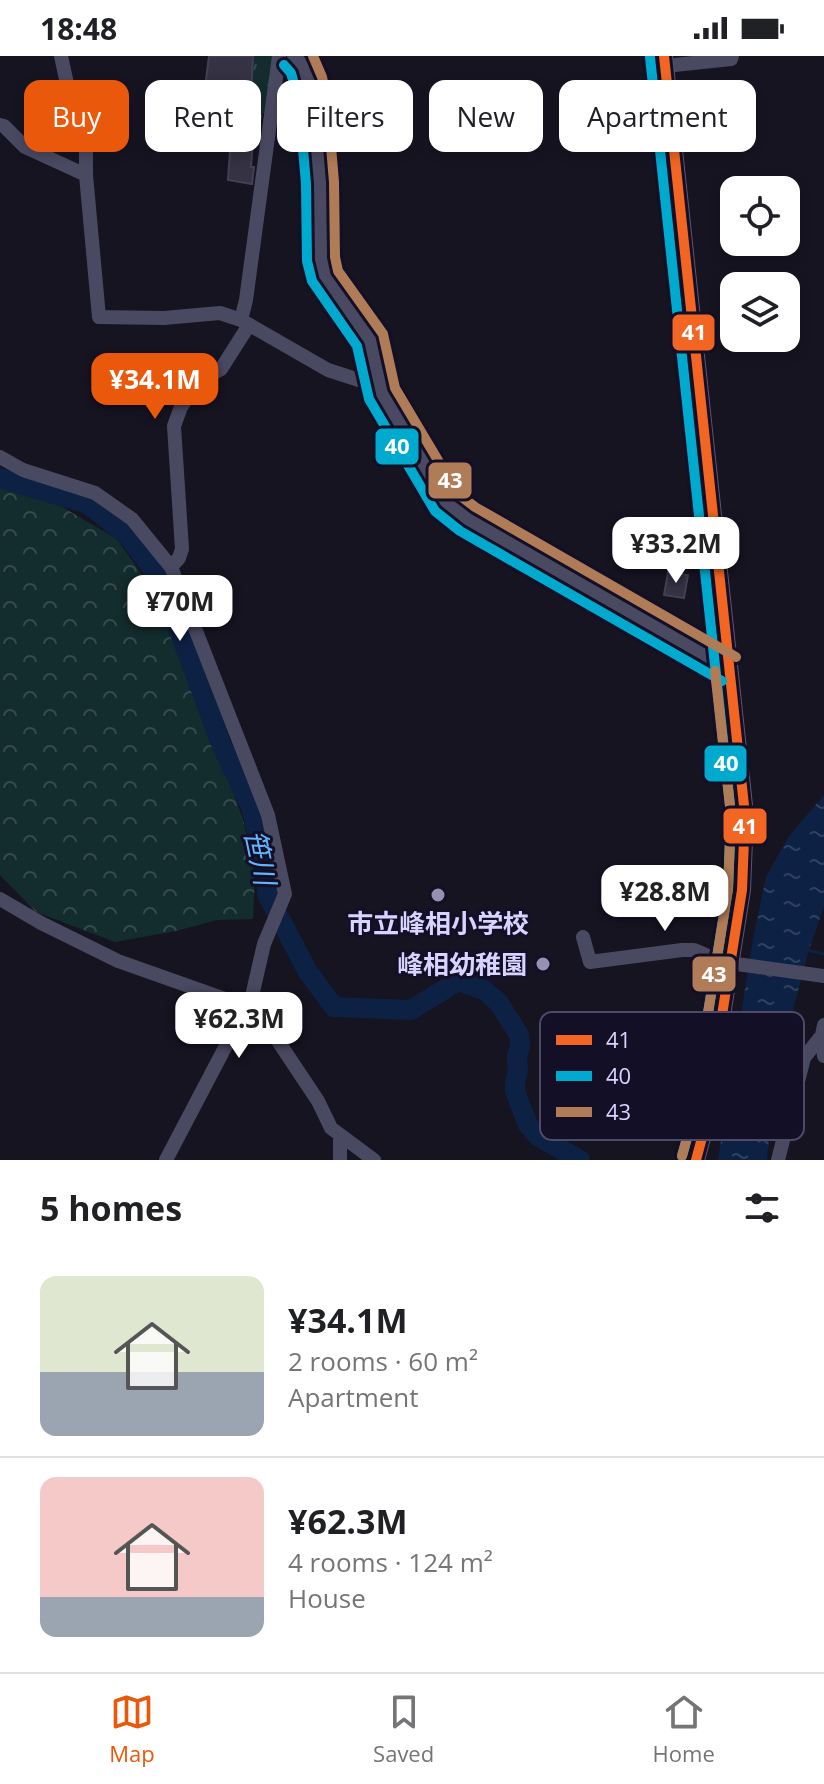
<!DOCTYPE html>
<html lang="en">
<head>
<meta charset="utf-8">
<style>
  body { margin:0; font-family:"Open Sans","Noto Sans JP",sans-serif; background:#f6f6f6; color:#202124; height:100vh; display:flex; flex-direction:column; font-size:30px; white-space:nowrap }
  * { box-sizing:border-box; margin:0 }
  p { font-size:26px; color:#757577 }
  .icon { flex:none; width:44px; height:44px; fill:none; stroke:currentColor; stroke-width:2; stroke-linecap:round; stroke-linejoin:round }
  .map { position:relative; height:1104px; overflow:hidden }
  .panel { display:flex; flex-direction:column; background:#fff; flex:1 }
  .panel>* { flex:none }
  .top-card { position:absolute; left:24px; top:24px; width:776px; height:72px; display:flex; gap:16px }
  .buttons { position:absolute; left:720px; top:120px; display:grid; gap:16px }
  .buttons a { display:grid; place-items:center; width:80px; height:80px; border-radius:16px; background:#fff; box-shadow:0 4px 12px #0003; font-size:40px }
  .price { position:absolute; translate:-50% -68px; padding:0 18px; border-radius:16px; background:#fff; color:#222; font-size:26px; line-height:52px; filter:drop-shadow(0 2px 4px #0008) }
  .price::after { content:''; position:absolute; left:50%; top:48px; width:24px; height:18px; margin-left:-12px; background:inherit; clip-path:polygon(0 0,100% 0,50% 100%) }
  .price.current { background:#ea580c; color:#fff }
  ul { padding:0; list-style:none }
  li { display:flex; align-items:center; gap:24px; height:200px; padding:0 40px }
  li+li { border-top:2px solid #e0e0e0 }
  li span { display:grid; place-items:center; flex:none; width:224px; height:160px; border-radius:16px; color:#555 }
  li>.icon { margin-inline-start:auto }
  span .icon { width:96px; height:96px; fill:#fffc; stroke-width:1 }
  li b { font-size:34px }
  h2 { display:flex; justify-content:space-between; align-items:center; height:96px; padding:0 40px; font-size:34px }
  .pill { padding:0 28px; border-radius:16px; background:#fff; box-shadow:0 4px 12px #0003; font-size:28px; line-height:72px }
  .pill.current { background:#ea580c; color:#fff }
  .status { display:flex; justify-content:space-between; align-items:center; height:56px; padding:0 40px; background:#fff; direction:ltr }
  .status svg { height:22px; fill:currentColor }
  .dock { display:flex; justify-content:space-around; align-items:center; height:112px; border-top:2px solid #e0e0e0; background:#fff; font-size:22px; color:#757577 }
  .dock a { display:grid; justify-items:center; gap:4px }
  .dock .current { color:#ea580c }
  .map>svg:first-child { display:block }
</style>
</head>
<body>
<div class="status"><b>18:48</b><svg viewBox="0 0 49 12"><path d="M0 12V9h3v3zM5 12V6h3v6zM10 12V3h3v9zM15 12V0h3v12zM26 1h20v11H26zM47 4h2v5h-2z"/></svg></div>
<div class="map">
<svg width="824" height="1104" viewBox="0 0 824 1104">
  <defs>
    <pattern id="grass-tufts" width="24" height="20" patternUnits="userSpaceOnUse" patternTransform="scale(2)"><rect width="24" height="20" fill="#132c2d"/><path d="M3 7l-1-3M5 7V3M7 7l1-3M15 17l-1-3M17 17v-4M19 17l1-3" fill="none" stroke="#354a4c"/></pattern>
    <pattern id="forest-crowns" width="20" height="18" patternUnits="userSpaceOnUse" patternTransform="scale(2)"><rect width="20" height="18" fill="#132c2d"/><path d="M2 6a3 3 0 1 1 6 0M12 15a3 3 0 1 1 6 0" fill="none" stroke="#354a4c"/></pattern>
    <pattern id="water-ripples" width="26" height="14" patternUnits="userSpaceOnUse" patternTransform="scale(2)"><rect width="26" height="14" fill="#0d2144"/><path d="M2 4q2-2 4 0t4 0M15 11q2-2 4 0t4 0" fill="none" stroke="#304060"/></pattern>
  </defs>
  <rect width="100%" height="100%" fill="#161421"/>
  <path fill="url(#grass-tufts)" d="M253,0h22l-8,58h-17z"/>
  <path fill="url(#forest-crowns)" d="M0,428l47,14 70,41 35,50 50,119 41,111 12,56 -2,44 -36,1 -41,11 -61,11 -79,-30 -36,-37z"/>
  <path fill="url(#water-ripples)" d="M824,739v111l-15,44 -34,127 -8,83h-49l35,-221 13,-62 23,-41z"/>
  <g fill="none" stroke-linecap="round" stroke-linejoin="round">
    <path stroke="#0d2144" stroke-width="3" d="M808,894l16,4"/>
    <path stroke="#0d2144" stroke-width="20" d="M0,422l88,26 40,32 32,43 62,167 29,61 16,66v21l41,78 26,35 77,3 47,-29 26,9 15,13 20,32 1,12 -3,8 1,16 -3,12v8l13,34 11,12 41,23"/>
  </g>
  <path fill="#343243" stroke="#433f54" stroke-width="2" d="M209,0h44l-3,60h11l-2,10h-5l-3,41h3l-2,17 -24,-4 3,-44 -25,7 -4,-31z
    M668,516l20,3 -4,23 -20,-3z"/>
  <g fill="none" stroke-linecap="round" stroke-linejoin="round">
    <path stroke="#4a4962" stroke-width="14" d="M61,0l10,46 15,31v42l13,142 65,1 56,-5 21,7 87,50 34,11 20,12
      M294,0l9,10 6,16 4,18 7,83 1,76 4,18 45,63 12,53 65,111 20,15 262,150
      M665,10l66,-7 1,-3
      M0,69l4,1 21,21 61,28
      M241,264l5,-20 33,-244
      M0,401l23,13 72,23 37,26 39,48 97,248 17,79 -21,50 -12,52 -86,164
      M171,511l8,-9 3,-9 -8,-123 7,-19 13,-19 12,-11 15,-8 28,-44
      M0,843l41,24 77,38 127,45
      M583,881l7,25 92,-12h12l28,12 102,14
      M252,940l6,15 60,90 13,27 43,32
      M822,979l2,21
      M340,1079v25
      M778,1104l26,-102 18,-23 2,-10"/>
    <path stroke="#5e5373" stroke-width="18" d="M664,0l81,759 -3,75 -39,244 -7,26"/>
    <defs>
      <path id="bus-1" d="M664,0l81,759 -3,75 -39,244 -7,26"/>
      <path id="bus-2" d="M650,1l81,758 -3,74 -39,242 -7,25
        M284,9l7,8 8,29 7,82 1,77 5,20 45,65 12,53 66,112 25,20 262,150"/>
      <path id="bus-3" d="M313,0l9,21 5,22 7,83 1,75 3,14 45,63 12,54 63,106 17,13 261,150
        M682,1100l7,-25 39,-242 3,-74 -16,-144"/>
    </defs>
    <use href="#bus-1" stroke="#130f26" stroke-width="16"/>
    <use href="#bus-2" stroke="#130f26" stroke-width="16"/>
    <use href="#bus-3" stroke="#130f26" stroke-width="16"/>
    <use href="#bus-1" stroke="#f26522" stroke-width="10"/>
    <use href="#bus-2" stroke="#00a9ce" stroke-width="10"/>
    <use href="#bus-3" stroke="#b07c57" stroke-width="10"/>
  </g>
  <g fill="#9591b1" stroke="#130f26" stroke-width="3">
    <circle cx="438" cy="839" r="8"/>
    <circle cx="543" cy="908" r="8"/>
  </g>
  <g text-anchor="middle" dominant-baseline="central" stroke-width="6" stroke-linejoin="round" paint-order="stroke">
    <g font-size="26" font-weight="bold" fill="#d9d4ff" stroke="#130f26">
      <text x="438" y="867">市立峰相小学校</text>
      <text x="527" y="908" text-anchor="end">峰相幼稚園</text>
    </g>
    <g font-size="28" font-style="italic" fill="#62b6ff" stroke="#130f26">
      <text transform="translate(261 801) rotate(78)">笹川</text>
    </g>
  </g>
  <rect x="540" y="956" width="264" height="128" rx="12" fill="#130f26" stroke="#4e4a67" stroke-width="2"/>
  <rect x="556" y="979" width="36" height="10" fill="#f26522"/>
  <rect x="556" y="1015" width="36" height="10" fill="#00a9ce"/>
  <rect x="556" y="1051" width="36" height="10" fill="#b07c57"/>
  <g font-size="22" fill="#d9d4ff">
    <text x="606" y="992">41</text>
    <text x="606" y="1028">40</text>
    <text x="606" y="1064">43</text>
  </g>
  <g stroke="#130f26" stroke-width="3">
    <rect x="671" y="257" width="45" height="39" rx="8" fill="#f26522"/>
    <rect x="374" y="371" width="46" height="39" rx="8" fill="#00a9ce"/>
    <rect x="427" y="405" width="46" height="39" rx="8" fill="#b07c57"/>
    <rect x="703" y="688" width="45" height="39" rx="8" fill="#00a9ce"/>
    <rect x="722" y="751" width="46" height="38" rx="8" fill="#f26522"/>
    <rect x="691" y="899" width="46" height="38" rx="8" fill="#b07c57"/>
  </g>
  <g font-size="22" text-anchor="middle" font-weight="bold" fill="#fff">
    <text x="694" y="284">41</text>
    <text x="397" y="398">40</text>
    <text x="450" y="432">43</text>
    <text x="726" y="715">40</text>
    <text x="745" y="778">41</text>
    <text x="714" y="926">43</text>
  </g>
</svg>
<div class="buttons">
<a><svg class="icon" aria-label="locate" viewBox="0 0 24 24"><circle cx="12" cy="12" r="6"/><path d="M12 2v4M12 18v4M2 12h4M18 12h4"/></svg></a>
<a><svg class="icon" aria-label="layers" viewBox="0 0 24 24"><path d="M12 4l9 5-9 5-9-5zM3 14l9 5 9-5"/></svg></a>
</div>
<b class="price current" style="left:155px;top:365px">¥34.1M</b>
<b class="price" style="left:676px;top:529px">¥33.2M</b>
<b class="price" style="left:180px;top:587px">¥70M</b>
<b class="price" style="left:665px;top:877px">¥28.8M</b>
<b class="price" style="left:239px;top:1004px">¥62.3M</b>
<div class="top-card">
<a class="pill current">Buy</a>
<a class="pill">Rent</a>
<a class="pill">Filters</a>
<a class="pill">New</a>
<a class="pill">Apartment</a>
</div>
</div>
<section class="panel">
<h2>5 homes<svg class="icon" aria-label="filters" viewBox="0 0 24 24"><path d="M4 7h16M4 17h16"/><circle cx="9" cy="7" r="2"/><circle cx="15" cy="17" r="2"/></svg></h2>
<ul>
<li><span style="background:linear-gradient(#dfe7d0 60%,#9aa5b1 0)"><svg class="icon" aria-label="home" viewBox="0 0 24 24"><path d="M3 11l9-7 9 7M6 9v11h12V9"/></svg></span><div><b>¥34.1M</b><p>2 rooms · 60 m²</p><p>Apartment</p></div></li>
<li><span style="background:linear-gradient(#f6c9c9 75%,#9aa5b1 0)"><svg class="icon" aria-label="home" viewBox="0 0 24 24"><path d="M3 11l9-7 9 7M6 9v11h12V9"/></svg></span><div><b>¥62.3M</b><p>4 rooms · 124 m²</p><p>House</p></div></li>
</ul>
</section>
<nav class="dock">
<a class="current"><svg class="icon" aria-label="map" viewBox="0 0 24 24"><path d="M3 6l6-2 6 2 6-2v14l-6 2-6-2-6 2zM9 4v14M15 6v14"/></svg>Map</a>
<a><svg class="icon" aria-label="saved" viewBox="0 0 24 24"><path d="M7 4h10v16l-5-4-5 4z"/></svg>Saved</a>
<a><svg class="icon" aria-label="home" viewBox="0 0 24 24"><path d="M3 11l9-7 9 7M6 9v11h12V9"/></svg>Home</a>
</nav>
</body>
</html>
